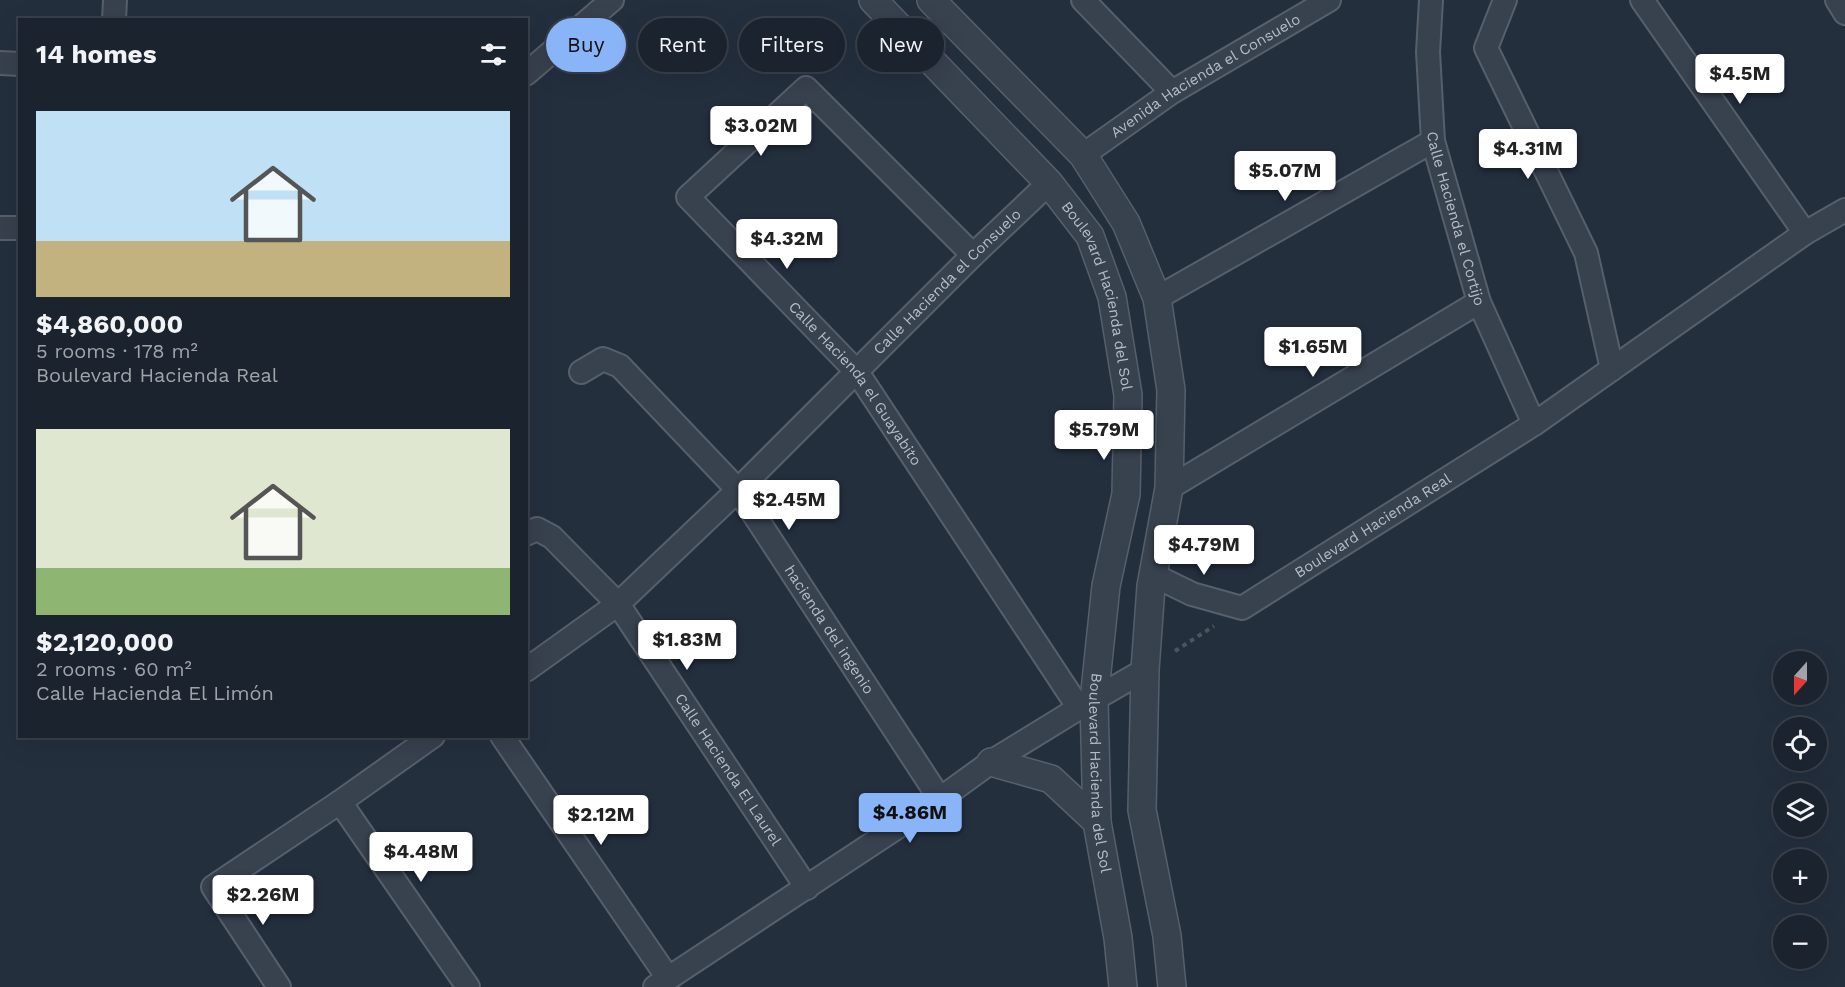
<!DOCTYPE html>
<html lang="en">
<head>
<meta charset="utf-8">
<style>
  body { margin:0; font-family:"Work Sans",sans-serif; background:#282f3a; color:#f1f3f6; height:100vh; display:flex; flex-direction:column; font-size:22px; white-space:nowrap }
  * { box-sizing:border-box; margin:0 }
  p { font-size:20px; color:#a0a4aa }
  .icon { flex:none; width:33px; height:33px; fill:none; stroke:currentColor; stroke-width:2; stroke-linecap:round; stroke-linejoin:round }
  .map { position:relative; flex:1; overflow:hidden }
  .side { position:absolute; left:18px; top:18px; width:510px; height:720px; display:flex; flex-direction:column; background:#1b232e; border-radius:0px; box-shadow:0 6px 24px #0002,0 0 0 2px #39404a }
  .side>* { flex:none }
  .banner { position:absolute; left:546px; top:18px; width:570px; height:54px; display:flex; gap:12px }
  .needle { width:39px; rotate:201deg }
  .buttons { position:absolute; left:1773px; top:651px; display:grid; gap:12px }
  .buttons a { display:grid; place-items:center; width:54px; height:54px; border-radius:50%; background:#1b232e; box-shadow:0 6px 24px #0002,0 0 0 2px #39404a; font-size:30px }
  .price { position:absolute; translate:-50% -51px; padding:0 14px; border-radius:6px; background:#fff; color:#222; font-size:20px; line-height:39px; filter:drop-shadow(0 2px 3px #0008) }
  .price::after { content:''; position:absolute; left:50%; top:36px; width:18px; height:14px; margin-left:-9px; background:inherit; clip-path:polygon(0 0,100% 0,50% 100%) }
  .price.active { background:#8ab4f8; color:#111 }
  ul { padding:0; list-style:none }
  li { display:grid; align-content:center; gap:12px; height:318px; padding:0 18px }
  li span { display:grid; place-items:center; height:186px; border-radius:0px; color:#555 }
  li>.icon { margin-inline-start:auto }
  span .icon { width:108px; height:108px; fill:#fffc; stroke-width:1 }
  li b { font-size:26px }
  h2 { display:flex; justify-content:space-between; align-items:center; height:72px; padding:0 18px; font-size:26px }
  .tag { padding:0 21px; border-radius:27px; background:#1b232e; box-shadow:0 6px 24px #0002,0 0 0 2px #39404a; font-size:21px; line-height:54px }
  .tag.active { background:#8ab4f8; color:#111 }
  .map>svg:first-child { display:block }
</style>
</head>
<body>
<div class="map">
<svg width="1845" height="987" viewBox="0 0 1845 987">
  <rect width="100%" height="100%" fill="#242f3e"/>
  <g fill="none" stroke-linecap="round" stroke-linejoin="round">
    <defs>
      <g id="minor">
        <path d="M1083,0l89,92"/>
        <path id="s1" d="M1431,0l-3,52 5,89 46,161 55,122"/>
        <path d="M1505,0l-19,48 100,205 26,116"/>
        <path d="M1642,0l163,233"/>
        <path d="M1837,0l8,13"/>
        <path d="M114,20l1,-20"/>
        <path d="M0,63l20,1"/>
        <path d="M526,74l86,-74"/>
        <path id="s2" d="M1083,155l89,-63 157,-92"/>
        <path d="M0,228h20"/>
        <path id="s3" d="M973,255l-167,-167 -118,109 169,175 222,336"/>
        <path d="M1157,298l276,-157"/>
        <path id="s4" d="M581,372l22,-13 17,7 118,124 202,309"/>
        <path d="M1169,488l310,-186"/>
        <path id="s5" d="M526,534l11,-5 15,8 66,67 189,284"/>
        <path id="s6" d="M1153,575l39,19 50,14 292,-184 271,-191 40,-23"/>
        <path id="s7" d="M526,670l92,-66 120,-114 235,-235 76,-72"/>
        <path d="M502,736l166,242"/>
        <path d="M340,802l128,185"/>
        <path d="M279,987l-66,-100 127,-85 93,-66"/>
        <path d="M655,987l285,-188 51,-37 88,-54 66,-38"/>
      </g>
      <g id="tertiary">
        <path id="s8" d="M873,0l176,183 41,53 22,61 16,98 -2,99 -20,92 -12,114 3,122 21,116 5,49"/>
        <path d="M931,0l152,155 43,68 31,75 14,92 -2,98 -18,98 -6,84 -3,140 25,126 5,51"/>
        <path d="M991,762l60,17 46,43"/>
      </g>
    </defs>
    <use href="#minor" stroke="#565f6c" stroke-width="26"/>
    <use href="#tertiary" stroke="#565f6c" stroke-width="30"/>
    <path stroke="#44595c" stroke-width="4" stroke-dasharray="4.5 4.5" stroke-linecap="butt" d="M1175,651l39,-25"/>
    <use href="#minor" stroke="#38414e" stroke-width="22"/>
    <use href="#tertiary" stroke="#38414e" stroke-width="27"/>
  </g>
  <g text-anchor="middle" dominant-baseline="central" stroke-width="6" stroke-linejoin="round" paint-order="stroke">
    <g font-size="15" fill="#b4bcc9" stroke="#1d2633">
      <text stroke="none"><textPath href="#s2" startOffset="146">Avenida Hacienda el Consuelo</textPath></text>
      <text stroke="none"><textPath href="#s1" startOffset="222">Calle Hacienda el Cortijo</textPath></text>
      <text stroke="none"><textPath href="#s7" startOffset="574">Calle Hacienda el Consuelo</textPath></text>
      <text stroke="none"><textPath href="#s8" startOffset="380">Boulevard Hacienda del Sol</textPath></text>
      <text stroke="none"><textPath href="#s3" startOffset="648">Calle Hacienda el Guayabito</textPath></text>
      <text stroke="none"><textPath href="#s6" startOffset="250">Boulevard Hacienda Real</textPath></text>
      <text stroke="none"><textPath href="#s4" startOffset="382">hacienda del ingenio</textPath></text>
      <text stroke="none"><textPath href="#s5" startOffset="322">Calle Hacienda El Laurel</textPath></text>
      <text stroke="none"><textPath href="#s8" startOffset="866">Boulevard Hacienda del Sol</textPath></text>
    </g>
  </g>
</svg>
<div class="buttons">
<a><svg class="needle" viewBox="-14 -14 28 28"><path d="M0-13l5 13h-10z" fill="#e53935"/><path d="M0 13l5-13h-10z" fill="#a0a4aa"/></svg></a>
<a><svg class="icon" aria-label="locate" viewBox="0 0 24 24"><circle cx="12" cy="12" r="6"/><path d="M12 2v4M12 18v4M2 12h4M18 12h4"/></svg></a>
<a><svg class="icon" aria-label="layers" viewBox="0 0 24 24"><path d="M12 4l9 5-9 5-9-5zM3 14l9 5 9-5"/></svg></a>
<a>+</a>
<a>−</a>
</div>
<b class="price" style="left:1740px;top:105px">$4.5M</b>
<b class="price" style="left:761px;top:157px">$3.02M</b>
<b class="price" style="left:1528px;top:180px">$4.31M</b>
<b class="price" style="left:1285px;top:202px">$5.07M</b>
<b class="price" style="left:787px;top:270px">$4.32M</b>
<b class="price" style="left:1313px;top:378px">$1.65M</b>
<b class="price" style="left:1104px;top:461px">$5.79M</b>
<b class="price" style="left:789px;top:531px">$2.45M</b>
<b class="price" style="left:1204px;top:576px">$4.79M</b>
<b class="price" style="left:687px;top:671px">$1.83M</b>
<b class="price active" style="left:910px;top:844px">$4.86M</b>
<b class="price" style="left:601px;top:846px">$2.12M</b>
<b class="price" style="left:421px;top:883px">$4.48M</b>
<b class="price" style="left:263px;top:926px">$2.26M</b>
<div class="banner">
<a class="tag active">Buy</a>
<a class="tag">Rent</a>
<a class="tag">Filters</a>
<a class="tag">New</a>
</div>
<section class="side">
<h2>14 homes<svg class="icon" aria-label="filters" viewBox="0 0 24 24"><path d="M4 7h16M4 17h16"/><circle cx="9" cy="7" r="2"/><circle cx="15" cy="17" r="2"/></svg></h2>
<ul>
<li><span style="background:linear-gradient(#bfe0f5 70%,#c2b280 0)"><svg class="icon" aria-label="home" viewBox="0 0 24 24"><path d="M3 11l9-7 9 7M6 9v11h12V9"/></svg></span><div><b>$4,860,000</b><p>5 rooms · 178 m²</p><p>Boulevard Hacienda Real</p></div></li>
<li><span style="background:linear-gradient(#dfe7d0 75%,#8fb573 0)"><svg class="icon" aria-label="home" viewBox="0 0 24 24"><path d="M3 11l9-7 9 7M6 9v11h12V9"/></svg></span><div><b>$2,120,000</b><p>2 rooms · 60 m²</p><p>Calle Hacienda El Limón</p></div></li>
</ul>
</section>
</div>
</body>
</html>
